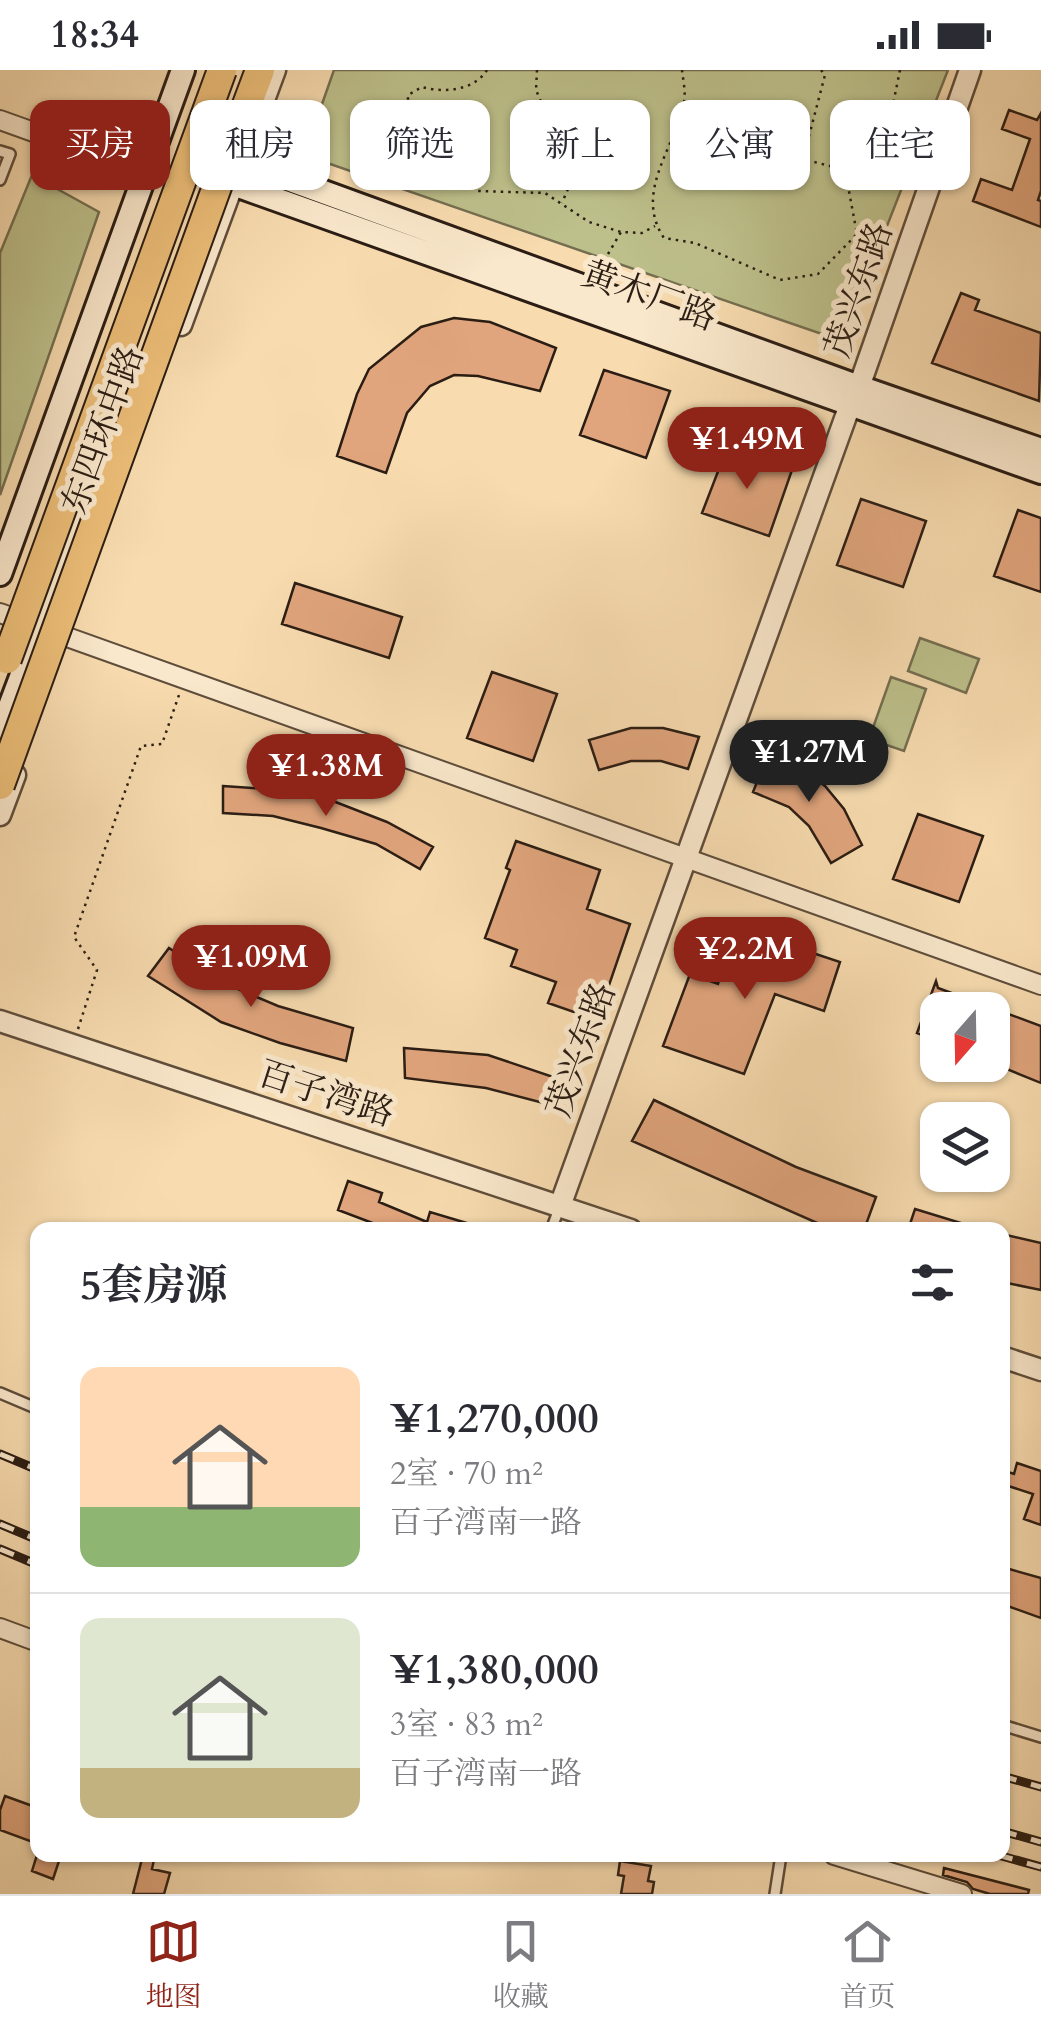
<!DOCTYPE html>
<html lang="zh">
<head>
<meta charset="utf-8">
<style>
  body { margin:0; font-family:Cardo,"Noto Serif SC",serif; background:#f7f7f7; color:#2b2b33; height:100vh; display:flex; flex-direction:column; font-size:38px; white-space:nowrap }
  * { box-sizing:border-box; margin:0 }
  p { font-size:32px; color:#7c7c81 }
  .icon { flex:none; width:55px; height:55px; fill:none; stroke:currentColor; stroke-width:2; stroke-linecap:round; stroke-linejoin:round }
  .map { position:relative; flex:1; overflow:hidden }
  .panel { position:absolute; left:30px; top:1152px; width:980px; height:640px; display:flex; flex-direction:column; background:#fff; border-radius:20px; box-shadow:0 2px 8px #0004 }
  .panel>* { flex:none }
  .hud { position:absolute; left:30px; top:30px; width:982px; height:90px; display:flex; gap:20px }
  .needle { width:65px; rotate:200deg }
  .tools { position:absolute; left:920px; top:922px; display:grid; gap:20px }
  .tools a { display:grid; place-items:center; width:90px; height:90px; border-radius:20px; background:#fff; box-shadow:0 2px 8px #0004; font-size:50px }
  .price { position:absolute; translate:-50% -85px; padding:0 22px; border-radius:35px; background:#8f2418; color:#fff; font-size:32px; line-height:65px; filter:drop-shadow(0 2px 5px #0008) }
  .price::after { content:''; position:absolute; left:50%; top:60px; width:30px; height:22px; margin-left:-15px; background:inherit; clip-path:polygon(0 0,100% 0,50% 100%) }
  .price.current { background:#222; color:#fff }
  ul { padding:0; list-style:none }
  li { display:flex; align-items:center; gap:30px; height:250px; padding:0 50px }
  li+li { border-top:2px solid #e1e1e2 }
  li span { display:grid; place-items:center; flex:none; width:280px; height:200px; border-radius:20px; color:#555 }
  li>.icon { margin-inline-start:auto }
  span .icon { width:120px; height:120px; fill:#fffc; stroke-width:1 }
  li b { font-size:42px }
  h2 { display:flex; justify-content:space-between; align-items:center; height:120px; padding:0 50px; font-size:42px }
  .pill { padding:0 35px; border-radius:20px; background:#fff; box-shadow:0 2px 8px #0004; font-size:35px; line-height:90px }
  .pill.current { background:#8f2418; color:#fff }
  .status { display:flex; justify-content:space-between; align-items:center; height:70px; padding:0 50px; background:#fff; direction:ltr }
  .status svg { height:28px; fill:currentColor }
  .tabs { display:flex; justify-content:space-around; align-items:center; height:140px; border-top:2px solid #e1e1e2; background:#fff; font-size:28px; color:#7c7c81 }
  .tabs a { display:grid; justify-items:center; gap:5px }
  .tabs .current { color:#8f2418 }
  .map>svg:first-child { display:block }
</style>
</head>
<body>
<div class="status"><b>18:34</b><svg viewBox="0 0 49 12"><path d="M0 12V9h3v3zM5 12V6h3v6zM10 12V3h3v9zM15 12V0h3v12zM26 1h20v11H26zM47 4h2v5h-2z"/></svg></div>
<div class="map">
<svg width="1041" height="1824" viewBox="0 0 1041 1824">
  <rect width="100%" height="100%" fill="#f8dcb0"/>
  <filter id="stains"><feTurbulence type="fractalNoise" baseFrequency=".002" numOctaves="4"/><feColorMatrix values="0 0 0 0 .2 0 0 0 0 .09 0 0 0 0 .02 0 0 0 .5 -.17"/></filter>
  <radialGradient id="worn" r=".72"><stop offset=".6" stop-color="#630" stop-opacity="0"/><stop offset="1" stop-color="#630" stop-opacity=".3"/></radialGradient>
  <path fill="#bdc08b" stroke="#746e50" stroke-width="2.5" d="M334,0h614l-106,271 -538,-186z
    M32,105l67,37 -99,283v-242z
    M920,568l59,21 -13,34 -58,-22z
    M891,607l35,12 -22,62 -35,-12z"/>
  <path fill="#e1a57d" stroke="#2b1d14" stroke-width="2.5" d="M1009,40l28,10 4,-7v78l-3,9 3,1v26l-68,-26 8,-22 31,11 18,-51 -28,-10z
    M961,223l18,7 -4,10 66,23 -2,68 -107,-38z
    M454,248l36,4 66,26 -16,43 -62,-15 -24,-1 -24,11 -23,27 -21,60 -49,-17 20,-62 12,-25 52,-42z
    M604,300l66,21 -24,67 -66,-23z
    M727,378l65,22 -23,66 -67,-23z
    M861,429l65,22 -23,66 -66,-22z
    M1018,440l23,8v74l-47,-16z
    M295,513l107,34 -13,41 -107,-34z
    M492,602l65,22 -24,67 -66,-23z
    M631,658h32l36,9 -11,32 -27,-8h-30l-32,9 -10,-30z
    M769,682l28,13 28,21 19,23 18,36 -31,18 -22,-37 -20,-19 -36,-15z
    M223,716l59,4 51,11 54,21 46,25 -13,22 -44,-25 -55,-16 -48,-12 -50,-3z
    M918,744l65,22 -24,66 -66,-23z
    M516,771l84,29 -13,39 43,15 -33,96 -49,-17 8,-21 -45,-16 6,-16 -32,-12 25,-68 -4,-2z
    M731,869l56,21 5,-14 48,16 -16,49 -49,-17 -31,80 -81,-28 27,-72 28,10z
    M169,878l50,33 59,25 75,22 -7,33 -66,-18 -59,-21 -73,-46z
    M936,911l2,7 103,38v57l-49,-20v-53h-54v31l-21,-8z
    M404,978l84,7 77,26 -10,25 -69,-18 -81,-10z
    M654,1030l142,67 80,30 -12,33h-31l-201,-89z
    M348,1111l34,12 -3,9 48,20 3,-10 50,15v3h-89l-53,-20z
    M915,1139l59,18 -1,3h-65z
    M1002,1164l39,9v47l-39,-8z
    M1017,1393l24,8v54l-17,-6 9,-25 -31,-10v-14l12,4z
    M1002,1497l39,11v40l-39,-14z
    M5,1726l33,12v36l-38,-14v-20z
    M37,1785h24l-8,24 -21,-8z
    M143,1785h12l-3,14 18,4 -6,21h-31z
    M620,1791l31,5 -3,15 6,1 -2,12h-31l3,-18 -6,-1z
    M944,1798l85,22 -1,4h-38l-17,-5 -6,-7 -24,-7z"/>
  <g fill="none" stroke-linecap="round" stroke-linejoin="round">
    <defs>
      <path id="service" d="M0,81l10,3 -10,26
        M551,1160l8,-21
        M0,1323l38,16
        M1002,1655l39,12
        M775,1824l6,-39"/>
      <path id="minor" d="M0,50l145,52
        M0,543l1041,372
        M0,1558l38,14
        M834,1785l128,39"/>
      <path id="tertiary" d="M181,255l94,-255
        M0,745l15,-40
        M0,951l631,209
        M560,1136l290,-801 9,-18 111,-317
        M1002,1287l39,13"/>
      <path id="secondary" d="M241,92l618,225 182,63
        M233,114l808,288
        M0,504l183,-504
        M0,663l110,-292"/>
      <path id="trunk" d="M235,67l25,-67"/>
    </defs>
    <use href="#service" stroke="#5e4d3b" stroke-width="14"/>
    <use href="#minor" stroke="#5e4d3b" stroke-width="22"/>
    <use href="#tertiary" stroke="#5e4d3b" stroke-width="25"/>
    <use href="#secondary" stroke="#2b1d14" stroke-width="28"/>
    <use href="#trunk" stroke="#2b1d14" stroke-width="32"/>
    <path stroke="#2b1d14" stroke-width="2.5" stroke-dasharray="2.5 5" stroke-linecap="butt" d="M487,0c-13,21 -44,23 -65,17l-14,8c-1,39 24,28 46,54l-3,8 6,17 21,17 67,2 44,29 32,10
      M537,0l-1,20 37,87 -11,26
      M682,0c1,10 4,22 2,32 -8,45 -51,90 -20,136l31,5 85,37 38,-6 39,-40 -12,-64
      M821,0l4,5 -22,84 42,11 43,-41
      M900,0l-12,59 16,6
      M608,184l13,-22 21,1 13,-7
      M78,959l19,-59 -23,-33 67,-191 21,-2 17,-49"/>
    <use href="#service" stroke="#fae8cc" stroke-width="9"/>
    <use href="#minor" stroke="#fae8cc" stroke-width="18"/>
    <use href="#tertiary" stroke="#fae8cc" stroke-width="20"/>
    <use href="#secondary" stroke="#fae8cc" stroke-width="22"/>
    <use href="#trunk" stroke="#ecbe78" stroke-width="28"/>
    <defs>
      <path id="rail" d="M0,1384l38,16
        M0,1454l38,16
        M0,1479l38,16
        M1002,1706l39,11
        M1002,1761l39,11
        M998,1785l43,12"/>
    </defs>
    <use href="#rail" stroke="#2b1d14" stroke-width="9"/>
    <use href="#rail" stroke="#fae8cc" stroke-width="5" stroke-dasharray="15" stroke-linecap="butt"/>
    <defs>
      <path id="trunk-bridge" d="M7,589l215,-589
        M0,715l235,-648"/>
    </defs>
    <use href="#trunk-bridge" stroke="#2b1d14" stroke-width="32" stroke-linecap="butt"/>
    <use href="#trunk-bridge" stroke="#ecbe78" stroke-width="28"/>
  </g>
  <g text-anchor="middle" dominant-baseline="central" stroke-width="10" stroke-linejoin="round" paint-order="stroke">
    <g font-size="35" fill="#2b1d14" stroke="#fae8cc">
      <text transform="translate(859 220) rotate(-71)">茂兴东路</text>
      <text transform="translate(649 226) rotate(20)">黄木厂路</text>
      <text transform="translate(103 360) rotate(-70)">东四环中路</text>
      <text transform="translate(581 980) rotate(-70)">茂兴东路</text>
      <text transform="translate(326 1024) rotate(18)">百子湾路</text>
    </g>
  </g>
  <rect width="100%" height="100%" filter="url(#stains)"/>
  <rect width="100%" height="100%" fill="url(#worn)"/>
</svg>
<div class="tools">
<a><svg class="needle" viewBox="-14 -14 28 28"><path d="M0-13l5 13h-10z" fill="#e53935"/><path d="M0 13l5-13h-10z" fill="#7c7c81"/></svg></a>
<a><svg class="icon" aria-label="layers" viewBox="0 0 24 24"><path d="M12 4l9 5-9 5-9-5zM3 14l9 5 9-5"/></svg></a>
</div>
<b class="price" style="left:747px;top:422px">¥1.49M</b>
<b class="price current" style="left:809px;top:735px">¥1.27M</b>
<b class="price" style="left:326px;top:749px">¥1.38M</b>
<b class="price" style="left:745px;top:932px">¥2.2M</b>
<b class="price" style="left:251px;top:940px">¥1.09M</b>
<div class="hud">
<a class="pill current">买房</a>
<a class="pill">租房</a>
<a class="pill">筛选</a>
<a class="pill">新上</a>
<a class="pill">公寓</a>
<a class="pill">住宅</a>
</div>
<section class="panel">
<h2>5套房源<svg class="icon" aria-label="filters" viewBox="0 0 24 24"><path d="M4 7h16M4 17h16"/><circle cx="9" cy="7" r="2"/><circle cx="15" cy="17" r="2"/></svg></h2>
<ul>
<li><span style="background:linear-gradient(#ffd9b3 70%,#8fb573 0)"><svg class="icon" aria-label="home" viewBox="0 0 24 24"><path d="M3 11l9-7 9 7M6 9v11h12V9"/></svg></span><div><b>¥1,270,000</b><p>2室 · 70 m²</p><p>百子湾南一路</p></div></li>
<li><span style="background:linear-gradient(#dfe7d0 75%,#c2b280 0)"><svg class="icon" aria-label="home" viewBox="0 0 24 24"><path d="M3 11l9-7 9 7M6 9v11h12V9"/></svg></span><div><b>¥1,380,000</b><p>3室 · 83 m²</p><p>百子湾南一路</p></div></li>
</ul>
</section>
</div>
<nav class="tabs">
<a class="current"><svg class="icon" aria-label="map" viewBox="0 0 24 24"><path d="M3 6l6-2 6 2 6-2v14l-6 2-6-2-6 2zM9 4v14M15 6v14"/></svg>地图</a>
<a><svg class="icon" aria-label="saved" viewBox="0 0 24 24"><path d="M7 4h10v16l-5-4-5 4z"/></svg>收藏</a>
<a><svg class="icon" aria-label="home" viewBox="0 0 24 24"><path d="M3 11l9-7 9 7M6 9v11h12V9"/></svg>首页</a>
</nav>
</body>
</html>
